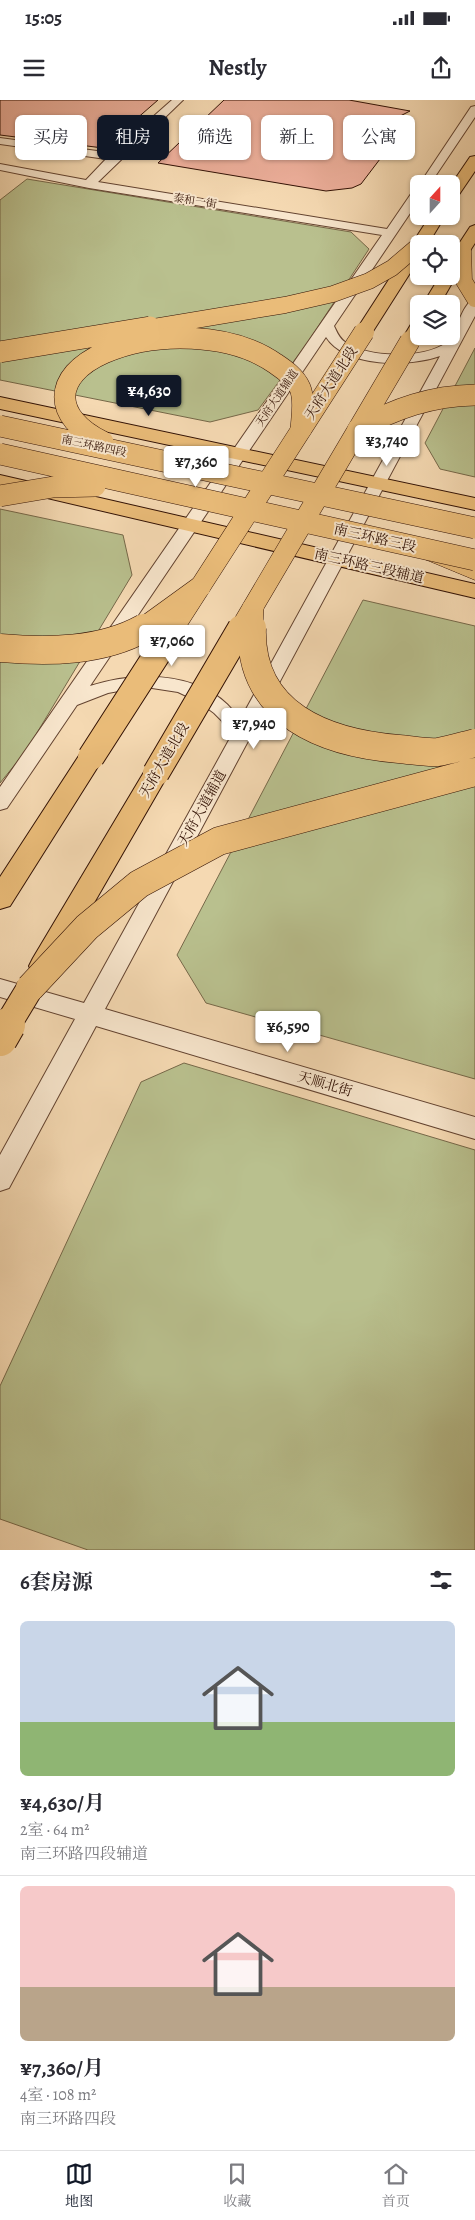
<!DOCTYPE html>
<html lang="zh">
<head>
<meta charset="utf-8">
<style>
  body { margin:0; font-family:Alegreya,"Noto Serif SC",serif; background:#f2f2f3; color:#2b2b33; height:100vh; display:flex; flex-direction:column; font-size:19px; white-space:nowrap }
  * { box-sizing:border-box; margin:0 }
  p { font-size:16px; color:#7c7c81 }
  .icon { flex:none; width:28px; height:28px; fill:none; stroke:currentColor; stroke-width:2; stroke-linecap:round; stroke-linejoin:round }
  .map { position:relative; height:1450px; overflow:hidden }
  .details { display:flex; flex-direction:column; background:#fff; flex:1 }
  .details>* { flex:none }
  .top-card { position:absolute; left:15px; top:15px; width:445px; height:45px; display:flex; gap:10px }
  .needle { width:32px; rotate:21deg }
  .buttons { position:absolute; left:410px; top:75px; display:grid; gap:10px }
  .buttons a { display:grid; place-items:center; width:50px; height:50px; border-radius:8px; background:#fff; box-shadow:0 1px 4px #0004; font-size:25px }
  .price { position:absolute; translate:-50% -42px; padding:0 11px; border-radius:5px; background:#fff; color:#222; font-size:16px; line-height:32px; filter:drop-shadow(0 1px 2px #0008) }
  .price::after { content:''; position:absolute; left:50%; top:30px; width:15px; height:11px; margin-left:-8px; background:inherit; clip-path:polygon(0 0,100% 0,50% 100%) }
  .price.active { background:#111827; color:#fff }
  ul { padding:0; list-style:none }
  li { display:grid; align-content:center; gap:10px; height:265px; padding:0 20px }
  li+li { border-top:1px solid #e1e1e2 }
  li span { display:grid; place-items:center; height:155px; border-radius:8px; color:#555 }
  li>.icon { margin-inline-start:auto }
  span .icon { width:90px; height:90px; fill:#fffc; stroke-width:1 }
  li b { font-size:21px }
  h2 { display:flex; justify-content:space-between; align-items:center; height:60px; padding:0 20px; font-size:21px }
  .tag { padding:0 18px; border-radius:8px; background:#fff; box-shadow:0 1px 4px #0004; font-size:18px; line-height:45px }
  .tag.active { background:#111827; color:#fff }
  .status { display:flex; justify-content:space-between; align-items:center; height:35px; padding:0 25px; background:#fff; direction:ltr }
  .status svg { height:14px; fill:currentColor }
  header { display:flex; justify-content:space-between; align-items:center; height:65px; padding:0 20px; background:#fff; font-size:22px; font-weight:600 }
  .dock { display:flex; justify-content:space-around; align-items:center; height:70px; border-top:1px solid #e1e1e2; background:#fff; font-size:14px; color:#7c7c81 }
  .dock a { display:grid; justify-items:center; gap:2px }
  .dock .active { color:#111827 }
  .map>svg:first-child { display:block }
</style>
</head>
<body>
<div class="status"><b>15:05</b><svg viewBox="0 0 49 12"><path d="M0 12V9h3v3zM5 12V6h3v6zM10 12V3h3v9zM15 12V0h3v12zM26 1h20v11H26zM47 4h2v5h-2z"/></svg></div>
<header><svg class="icon" aria-label="menu" viewBox="0 0 24 24"><path d="M4 6h16M4 12h16M4 18h16"/></svg>Nestly<svg class="icon" aria-label="share" viewBox="0 0 24 24"><path d="M12 15V3M7 8l5-5 5 5M5 13v7h14v-7"/></svg></header>
<div class="map">
<svg width="475" height="1450" viewBox="0 0 475 1450">
  <rect width="100%" height="100%" fill="#f5d9b2"/>
  <filter id="stains"><feTurbulence type="fractalNoise" baseFrequency=".004" numOctaves="4"/><feColorMatrix values="0 0 0 0 .2 0 0 0 0 .09 0 0 0 0 .02 0 0 0 .5 -.17"/></filter>
  <radialGradient id="worn" r=".72"><stop offset=".6" stop-color="#630" stop-opacity="0"/><stop offset="1" stop-color="#630" stop-opacity=".3"/></radialGradient>
  <path fill="#b9c08e" stroke="#766849" d="M27,79l324,53 18,17 -61,93 -50,68 -48,12 -210,-42v-180z
    M475,248v129l-35,-8 -15,-26z
    M0,409l123,26 9,40 -106,176 -26,32z
    M363,500l112,26v453l-269,-76 -29,-48z
    M184,963l291,87v400h-387l-88,-31v-133l141,-304z"/>
  <path fill="#ecae9a" stroke="#321104" d="M0,0h158l-55,48 -103,-13z
    M224,0h125l61,11 -45,23 31,4 -35,46 -9,4 -26,3 -168,-28z"/>
  <g fill="none" stroke-linecap="round" stroke-linejoin="round">
    <defs>
      <path id="minor" d="M172,0h11l-85,82 289,47 28,-41 4,-1v13l-85,126c3,6 5,12 11,16 22,16 78,17 101,1 11,-8 15,-40 29,-44v17l-370,693 370,108v22l-379,-113 -87,162 -9,3v-36l75,-136 -75,-22v-18l84,24 145,-263 -7,-19 -8,-8 -15,-11 -21,-10 -26,-4h-17l-27,5 -31,12 -70,103 -7,2v-23l382,-552 -293,-47 -89,-18v-6l86,16 20,-21 -106,-15v-6l112,15zM326,237c20,31 83,30 114,19l-200,364c-31,-49 -101,-50 -150,-34z
        M475,6v11l-45,67 -11,1 52,-78z"/>
      <path id="major" d="M475,56v15l-19,28 -5,1v-15l19,-28z
        M430,116h15l-17,28h-9v15l-49,77h-12l-3,-4z
        M475,125v18l-20,31 1,2 -16,28h-17l17,-28h11v-20l19,-29z
        M419,220v16h2l-5,9h-12l-3,-4 12,-20z
        M0,297l475,101v12l-475,-101z
        M0,375l475,109v14l-475,-111z
        M91,649l9,2 4,6 -94,149 -10,3v-32l82,-126z
        M156,665l9,2 4,6 -116,201 -10,3 -10,-3 -4,-8 4,-8 114,-191z"/>
      <path id="highway" d="M430,446l45,19v15l-53,-22 -3,-5 3,-5z"/>
    </defs>
    <use href="#minor" stroke="#634330" stroke-width="2"/>
    <use href="#major" stroke="#321104" stroke-width="2"/>
    <use href="#highway" stroke="#321104" stroke-width="1"/>
    <use href="#minor" fill="#f8e6cd" fill-rule="evenodd"/>
    <use href="#major" fill="#eabc79" fill-rule="evenodd"/>
    <use href="#highway" fill="#eabc79" fill-rule="evenodd"/>
    <defs>
      <path id="major-bridge-far2" d="M173,529l191,-297
        M240,529l170,-288"/>
      <path id="major-bridge-far1" d="M91,657l83,-129
        M156,673l85,-145
        M7,926l23,-38"/>
      <path id="major-bridge" d="M0,939l8,-14"/>
      <path id="highway-bridge-far2" d="M463,150l1,31 11,18
        M142,229l143,-24 48,-11 36,-13 23,-13 27,-23"/>
      <path id="highway-bridge-far1" d="M0,252l150,-25
        M0,326l475,102
        M358,329c38,-21 73,-33 117,-34
        M103,342c-51,-25 -51,-66 1,-89 50,-22 127,-21 172,11 9,6 19,13 24,24 5,12 2,28 1,41
        M0,354l475,106
        M0,396l53,-9 42,-1
        M142,529l58,-42
        M252,529l1,-21"/>
      <path id="highway-bridge" d="M252,528c-3,87 74,115 147,121 13,1 26,4 39,3 12,-2 25,-6 37,-9
        M0,548c48,4 101,4 144,-20
        M30,888l57,-61 52,-43 80,-43 256,-69"/>
    </defs>
    <use href="#major-bridge-far2" stroke="#321104" stroke-width="21" stroke-linecap="butt"/>
    <use href="#major-bridge-far1" stroke="#321104" stroke-width="28" stroke-linecap="butt"/>
    <use href="#major-bridge" stroke="#321104" stroke-width="36" stroke-linecap="butt"/>
    <use href="#highway-bridge-far2" stroke="#321104" stroke-width="17" stroke-linecap="butt"/>
    <use href="#highway-bridge-far1" stroke="#321104" stroke-width="22" stroke-linecap="butt"/>
    <use href="#highway-bridge" stroke="#321104" stroke-width="29" stroke-linecap="butt"/>
    <use href="#major-bridge-far2" stroke="#eabc79" stroke-width="20"/>
    <use href="#major-bridge-far1" stroke="#eabc79" stroke-width="26"/>
    <use href="#major-bridge" stroke="#eabc79" stroke-width="34"/>
    <use href="#highway-bridge-far2" stroke="#eabc79" stroke-width="16"/>
    <use href="#highway-bridge-far1" stroke="#eabc79" stroke-width="21"/>
    <use href="#highway-bridge" stroke="#eabc79" stroke-width="28"/>
  </g>
  <g text-anchor="middle" dominant-baseline="central" stroke-width="4" stroke-linejoin="round" paint-order="stroke">
    <g font-size="11" fill="#321104" stroke="#f8e6cd">
      <text transform="translate(195 101) rotate(9)">泰和一街</text>
      <text transform="translate(277 298) rotate(-56)">天府大道辅道</text>
      <text transform="translate(94 346) rotate(12)">南三环路四段</text>
    </g>
    <g font-size="14" fill="#321104" stroke="#f8e6cd">
      <text transform="translate(331 283) rotate(-57)">天府大道北段</text>
      <text transform="translate(375 438) rotate(13)">南三环路三段</text>
      <text transform="translate(369 466) rotate(13)">南三环路三段辅道</text>
      <text transform="translate(164 660) rotate(-60)">天府大道北段</text>
      <text transform="translate(202 708) rotate(-61)">天府大道辅道</text>
      <text transform="translate(325 984) rotate(16)">天顺北街</text>
    </g>
  </g>
  <rect width="100%" height="100%" filter="url(#stains)"/>
  <rect width="100%" height="100%" fill="url(#worn)"/>
</svg>
<div class="buttons">
<a><svg class="needle" viewBox="-14 -14 28 28"><path d="M0-13l5 13h-10z" fill="#e53935"/><path d="M0 13l5-13h-10z" fill="#7c7c81"/></svg></a>
<a><svg class="icon" aria-label="locate" viewBox="0 0 24 24"><circle cx="12" cy="12" r="6"/><path d="M12 2v4M12 18v4M2 12h4M18 12h4"/></svg></a>
<a><svg class="icon" aria-label="layers" viewBox="0 0 24 24"><path d="M12 4l9 5-9 5-9-5zM3 14l9 5 9-5"/></svg></a>
</div>
<b class="price active" style="left:149px;top:317px">¥4,630</b>
<b class="price" style="left:387px;top:367px">¥3,740</b>
<b class="price" style="left:196px;top:388px">¥7,360</b>
<b class="price" style="left:172px;top:567px">¥7,060</b>
<b class="price" style="left:254px;top:650px">¥7,940</b>
<b class="price" style="left:288px;top:953px">¥6,590</b>
<div class="top-card">
<a class="tag">买房</a>
<a class="tag active">租房</a>
<a class="tag">筛选</a>
<a class="tag">新上</a>
<a class="tag">公寓</a>
</div>
</div>
<section class="details">
<h2>6套房源<svg class="icon" aria-label="filters" viewBox="0 0 24 24"><path d="M4 7h16M4 17h16"/><circle cx="9" cy="7" r="2"/><circle cx="15" cy="17" r="2"/></svg></h2>
<ul>
<li><span style="background:linear-gradient(#c9d6e8 65%,#8fb573 0)"><svg class="icon" aria-label="home" viewBox="0 0 24 24"><path d="M3 11l9-7 9 7M6 9v11h12V9"/></svg></span><div><b>¥4,630/月</b><p>2室 · 64 m²</p><p>南三环路四段辅道</p></div></li>
<li><span style="background:linear-gradient(#f6c9c9 65%,#b9a48a 0)"><svg class="icon" aria-label="home" viewBox="0 0 24 24"><path d="M3 11l9-7 9 7M6 9v11h12V9"/></svg></span><div><b>¥7,360/月</b><p>4室 · 108 m²</p><p>南三环路四段</p></div></li>
</ul>
</section>
<nav class="dock">
<a class="active"><svg class="icon" aria-label="map" viewBox="0 0 24 24"><path d="M3 6l6-2 6 2 6-2v14l-6 2-6-2-6 2zM9 4v14M15 6v14"/></svg>地图</a>
<a><svg class="icon" aria-label="saved" viewBox="0 0 24 24"><path d="M7 4h10v16l-5-4-5 4z"/></svg>收藏</a>
<a><svg class="icon" aria-label="home" viewBox="0 0 24 24"><path d="M3 11l9-7 9 7M6 9v11h12V9"/></svg>首页</a>
</nav>
</body>
</html>
